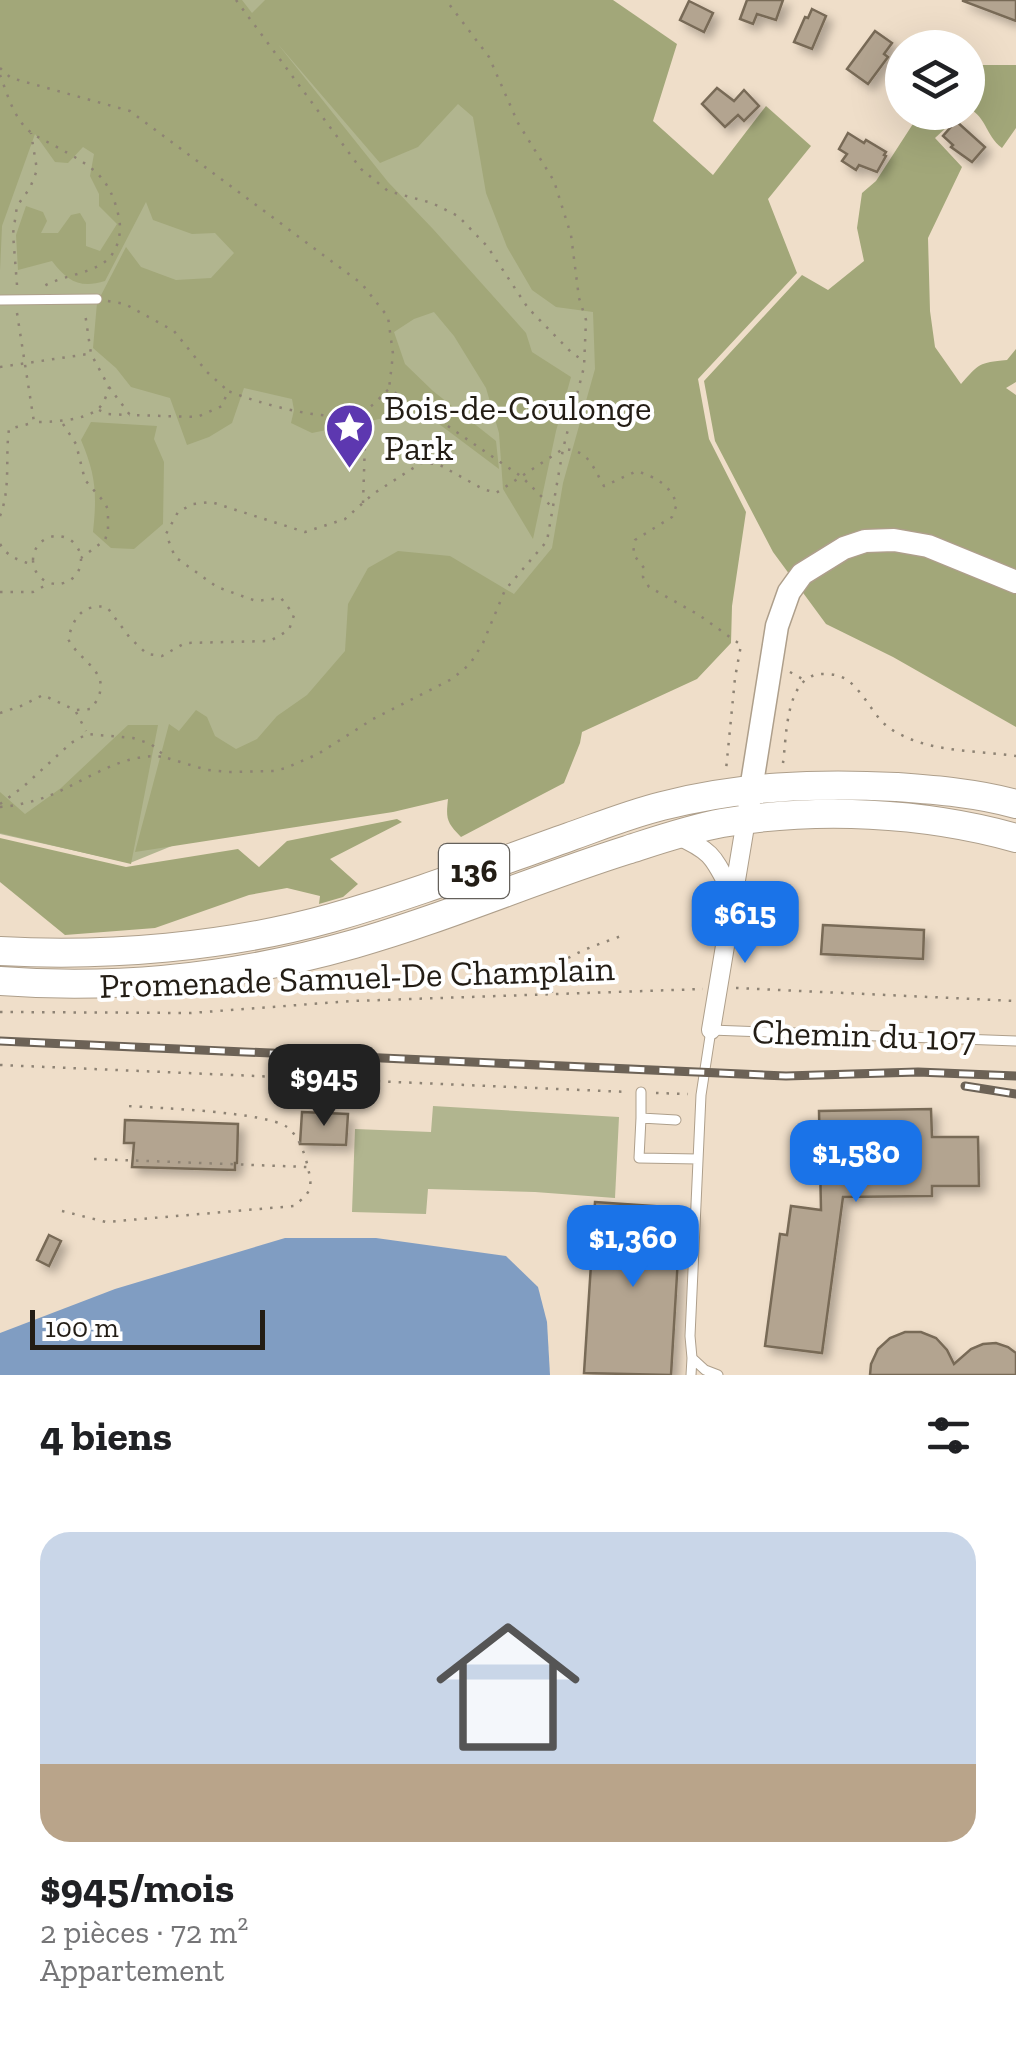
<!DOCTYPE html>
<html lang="fr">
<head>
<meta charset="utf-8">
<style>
  body { margin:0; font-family:"Zilla Slab",serif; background:#f6f6f6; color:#202124; height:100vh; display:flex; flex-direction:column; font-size:38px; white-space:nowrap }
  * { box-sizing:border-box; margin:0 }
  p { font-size:32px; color:#757577 }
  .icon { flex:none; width:55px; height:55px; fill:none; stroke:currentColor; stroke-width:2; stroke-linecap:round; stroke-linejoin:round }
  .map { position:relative; height:1375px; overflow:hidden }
  .side { display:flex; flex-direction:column; background:#fff; flex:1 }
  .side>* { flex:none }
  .tools { position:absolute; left:885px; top:30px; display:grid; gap:20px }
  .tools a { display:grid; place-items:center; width:100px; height:100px; border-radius:50%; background:#fff; box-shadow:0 10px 40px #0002; font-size:50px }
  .scale { position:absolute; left:30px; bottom:25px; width:235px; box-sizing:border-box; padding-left:10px; border:5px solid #231d15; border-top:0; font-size:28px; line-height:35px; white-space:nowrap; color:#231d15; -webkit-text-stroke:8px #fff; paint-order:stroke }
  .price { position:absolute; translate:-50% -85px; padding:0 22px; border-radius:20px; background:#1a73e8; color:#fff; font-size:32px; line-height:65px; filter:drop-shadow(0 2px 5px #0008) }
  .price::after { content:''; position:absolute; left:50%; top:60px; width:30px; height:22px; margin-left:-15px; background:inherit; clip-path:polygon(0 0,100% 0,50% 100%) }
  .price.selected { background:#222; color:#fff }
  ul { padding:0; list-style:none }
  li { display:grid; align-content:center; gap:20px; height:530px; padding:0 40px }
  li+li { border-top:2px solid #e0e0e0 }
  li span { display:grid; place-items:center; height:310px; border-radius:30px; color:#555 }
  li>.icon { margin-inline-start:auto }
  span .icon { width:180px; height:180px; fill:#fffc; stroke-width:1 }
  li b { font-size:42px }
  h2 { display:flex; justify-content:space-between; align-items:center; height:120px; padding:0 40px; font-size:42px }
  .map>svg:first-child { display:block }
</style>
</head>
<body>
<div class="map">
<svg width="1016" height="1375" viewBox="0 0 1016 1375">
  <defs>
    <filter id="shadow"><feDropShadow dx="6" dy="6" stdDeviation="5" flood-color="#0004"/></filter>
  </defs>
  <rect width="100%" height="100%" fill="#efdec9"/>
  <path fill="#b1b58f" d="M0,0h513l190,630 -573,233 -130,-29z
    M433,1106l186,11 -4,81 -80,-6 -107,-3 -2,25 -74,-2 3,-83 76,3z"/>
  <path fill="#a2a779" d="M0,0h242l10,13 13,-13h348l64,44 -24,77 60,54 53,-69 45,40 -43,53 29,74 -99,106 11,60 37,73 -14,94 -1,37 -34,36 -115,53 -2,11 -16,40 -103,54c-15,-15 -15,-19 -13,-38l-55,13 -258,40 34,-128 10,7 17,-21 11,7 8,19 21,13 21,-10 20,-23 30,-21 38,-44 3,-47 20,-36 30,-17 52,5 64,38 38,-46 11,-65 32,-114 -2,-57 -37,-5 -24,-17 -25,-43 -21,-54 -13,-76 -15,-13 -40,43 -38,16 -103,-120 111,139 45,47 93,104 6,19 39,25 -15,54 -23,108 -30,-50 -4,-56 -13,-45 -32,-52 -20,-24 -20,7 -20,13 11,32 28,27 63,50 3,28 -64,-48 -46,-4 -77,16 -21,-10 3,-13 -2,-11 -48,-11 -12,35 -23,14 -22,8 -17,-47 -39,-11 -15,-19 -23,-20 4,-45 29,-56 15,20 35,13 35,-2 23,-25 -19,-20 -23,1 -39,-14 -7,-18 -41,79c-25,8 -38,0 -53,-20l-34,9 -2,-35 10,-29 17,6 4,9 -6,12h17l13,-18 9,-2 6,10v23l14,5 17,-27 -18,-18v-12l-9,-18 4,-22 -11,-7 -15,16 -13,-1 -20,-28 -33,92 -2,45z
    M968,65h48v63l-14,20c-17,-13 -15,-31 -34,-40z
    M920,113h42l-27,25 27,29 -34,71 2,73 5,36 26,37c19,-21 17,-21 46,-24l9,-11v33l-10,6 10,7v332l-123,-70 -67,-33 -53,-72 -58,-111 -11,-60 98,-106 26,15 36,-29 -7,-33 5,-35 14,-12z
    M91,422l66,4 -3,13 10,23 -1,62 -29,25 -23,-1 -18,-16c4,-37 3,-57 -12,-92z
    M128,725h30l-27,139 -131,-31v-41l25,22 36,-26z
    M397,819l5,3 -72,37 28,25 -15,13 -24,7 1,-8 -33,-8 -38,7 -94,33 -90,7 -65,-53v-44l126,29 112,-18 21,18 28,-26z"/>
  <path fill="#809dc2" d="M285,1238h91l130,18 32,31 9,35 3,53h-550v-42l115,-44z"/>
  <path fill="#b3a490" stroke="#786a57" stroke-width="2.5" filter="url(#shadow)" d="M747,0h36l-7,20 -19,-6 -4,10 -13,-5z
    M963,0h53v21l-53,-20z
    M689,1l24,12 -9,19 -24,-12z
    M812,9l14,7 -14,33 -18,-7 11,-25 3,1z
    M875,31l17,12 -8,11 4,3 -20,27 -21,-15z
    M717,88l17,13 10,-11 15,16 -15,15 -6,-6 -13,12 -23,-23z
    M956,121l29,26 -13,15 -21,-15 2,-2 -10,-9z
    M848,133l16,10 2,-3 20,12 -2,3 2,1 -9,16 -18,-7 -3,5 -14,-9 5,-7 -8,-5z
    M823,925l101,5 -1,29 -102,-5z
    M931,1109l1,28h46l1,49h-47v10l-89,1 -21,156 -57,-7 15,-112 7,1 4,-29 30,4 -2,-99z
    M302,1112l46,2 -2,31 -46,-1z
    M125,1120l113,4 -1,39h-2v7l-103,-3 2,-24h-10z
    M595,1202l86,6 -10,167 -87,-2z
    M49,1235l12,6 -12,25 -12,-6z
    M905,1332h16l15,6 11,12 7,14 17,-15 12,-5 13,-1 12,4 8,6v22h-146l1,-11 7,-15 12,-11z"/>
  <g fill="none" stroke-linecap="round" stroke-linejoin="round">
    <defs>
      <path id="service" d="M0,300l97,-1
        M641,1118v-26
        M676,1120l-35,-2 -2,40 59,1
        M691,1375l1,-17
        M718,1375l-13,-5 -13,-12 -2,-22 11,-241 10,-65 305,11"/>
      <path id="minor" d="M676,835c39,17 38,24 57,60
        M711,1030l35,-210"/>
      <path id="tertiary" d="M749,802l28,-176 12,-34 13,-18 42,-26 21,-7 29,-1 34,6 88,36"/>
      <path id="primary" d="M0,951c108,6 227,-4 331,-33 81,-23 159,-53 238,-81 31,-11 61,-23 93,-31 77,-20 154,-23 234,-19 40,3 81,6 120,17
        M0,981c119,9 238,-4 354,-37 92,-26 181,-65 273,-94 31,-10 63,-21 95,-27 95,-16 202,-11 294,15"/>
    </defs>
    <use href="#service" stroke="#ae9f8b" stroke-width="11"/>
    <use href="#minor" stroke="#ae9f8b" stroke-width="20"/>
    <use href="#tertiary" stroke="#ae9f8b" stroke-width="25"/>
    <use href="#primary" stroke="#ae9f8b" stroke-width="30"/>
    <path stroke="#8e8374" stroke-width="2.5" stroke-dasharray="2.5 8" stroke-linecap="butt" d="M236,0l125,169 27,22 44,12 26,13 29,30 41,62 44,45 12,8
      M0,68l11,10 119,33 232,173 26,33 5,37 -4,35
      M0,75c7,18 13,41 28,55 8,7 18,11 27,16 36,20 55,29 64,72 3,15 -1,33 -13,43 -18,14 -45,14 -65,27
      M17,285l-4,-51 4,-28 13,-18 7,-18 -6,-37
      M108,301l17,3 49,27 33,41 20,18
      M17,313l17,109c17,0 50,-1 64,-13 6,-5 9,-15 11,-22l-18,-33 -6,-41
      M0,367l88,-13
      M109,387l21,28 67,2 25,-11 6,-15c30,12 109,36 138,19 8,-5 16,-15 23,-21l53,33 80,55 30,30
      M99,410l8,4 23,1
      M63,424l13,20 9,36 20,23 3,7v21l-3,9 -24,18
      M363,503l3,-92
      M0,516c11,-28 5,-58 9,-87l23,-6
      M33 560a24 24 0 1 1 48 0a24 24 0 1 1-48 0Z
      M0,544c7,12 17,16 31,20
      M0,592h33l15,-8
      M790,672l14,8
      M76,712l10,19
      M0,713l21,-7 22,-11 32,15 16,-1c27,-35 -9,-44 -23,-70 6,-22 14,-35 39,-32l23,31 17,16 15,2 23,-13 85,-2 19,-11 5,-15 -13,-17 -25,3 -39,-14 -42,-30 -9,-23 12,-22 15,-8 18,-2 94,30 40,-13 28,-25 48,-31 17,1 45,25 13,4 67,-44c26,1 29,17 41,37l33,-15c21,8 31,12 40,33l-5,13 -37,23 -2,14 11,14 -1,9 6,10 50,28 42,30 -6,33 -9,92
      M783,763c4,-28 2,-91 42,-89 11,0 21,3 28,11 16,15 22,35 41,46 37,22 81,19 122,25
      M0,804l23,-17 48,-44 16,-9 46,4 18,6 16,14 40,12 22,2 45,-1 12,-3 32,-14 55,-35 79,-40 18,-15 13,-21 22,-53 42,-49 16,-92 21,-82 2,-47 -7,-22 -8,-63 -17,-54 -36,-58 -29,-66 -43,-57
      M0,807c16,-1 31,-5 46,-10 37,-14 77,-46 118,-40
      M736,988l280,13
      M552,993c-1,-8 -2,-16 3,-24 11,-15 48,-26 66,-33
      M0,1012l191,1 161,-12 351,-12
      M0,1065l628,27
      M656,1093l32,1
      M94,1159l213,8
      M62,1211l44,11 188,-16c17,-14 19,-17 14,-38 -3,-14 -9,-32 -21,-41 -21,-15 -128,-19 -160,-21"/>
    <use href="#service" stroke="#fff" stroke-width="9"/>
    <use href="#minor" stroke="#fff" stroke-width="18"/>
    <use href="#tertiary" stroke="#fff" stroke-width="22"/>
    <use href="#primary" stroke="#fff" stroke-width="28"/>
    <defs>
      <path id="rail" d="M0,1041l786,35 132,-4 98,4
        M965,1086l51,8"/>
    </defs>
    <use href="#rail" stroke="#6c6256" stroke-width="9"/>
    <use href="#rail" stroke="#fff" stroke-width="5" stroke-dasharray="15" stroke-linecap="butt"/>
  </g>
  <defs>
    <symbol id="sight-pin" viewBox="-11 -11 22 30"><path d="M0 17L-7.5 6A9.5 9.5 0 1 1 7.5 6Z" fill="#5d38b0" stroke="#fff"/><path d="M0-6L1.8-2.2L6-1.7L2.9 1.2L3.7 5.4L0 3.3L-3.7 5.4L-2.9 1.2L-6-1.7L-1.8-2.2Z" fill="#fff"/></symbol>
  </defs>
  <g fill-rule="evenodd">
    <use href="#sight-pin" x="322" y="400" width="55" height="75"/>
  </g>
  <g text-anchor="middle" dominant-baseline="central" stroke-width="8" stroke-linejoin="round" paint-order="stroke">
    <rect fill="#fff" stroke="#65615b" stroke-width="2.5" x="439" y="844" width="70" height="54" rx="8"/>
    <g font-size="32" font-weight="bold" fill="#231d15">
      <text x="474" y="871">136</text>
    </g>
    <g font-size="35" fill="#231d15" stroke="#fff" text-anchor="start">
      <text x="384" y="408">Bois-de-Coulonge<tspan x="384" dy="40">Park</tspan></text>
    </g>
    <g font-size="35" fill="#231d15" stroke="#fff">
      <text transform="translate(357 977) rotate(-2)">Promenade Samuel-De Champlain</text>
      <text transform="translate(864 1035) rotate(2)">Chemin du 107</text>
    </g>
  </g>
</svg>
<div class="tools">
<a><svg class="icon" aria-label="layers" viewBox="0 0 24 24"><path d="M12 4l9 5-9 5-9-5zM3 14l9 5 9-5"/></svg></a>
</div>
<div class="scale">100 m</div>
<b class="price" style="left:745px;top:966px">$615</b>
<b class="price selected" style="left:324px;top:1129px">$945</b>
<b class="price" style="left:856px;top:1205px">$1,580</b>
<b class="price" style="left:633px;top:1290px">$1,360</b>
</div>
<section class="side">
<h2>4 biens<svg class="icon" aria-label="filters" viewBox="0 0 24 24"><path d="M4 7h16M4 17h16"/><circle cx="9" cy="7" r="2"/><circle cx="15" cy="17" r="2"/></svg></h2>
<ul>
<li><span style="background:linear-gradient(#c9d6e8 75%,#b9a48a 0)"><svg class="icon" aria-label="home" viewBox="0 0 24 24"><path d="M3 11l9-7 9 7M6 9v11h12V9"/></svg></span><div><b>$945/mois</b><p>2 pièces · 72 m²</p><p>Appartement</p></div></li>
</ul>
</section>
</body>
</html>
